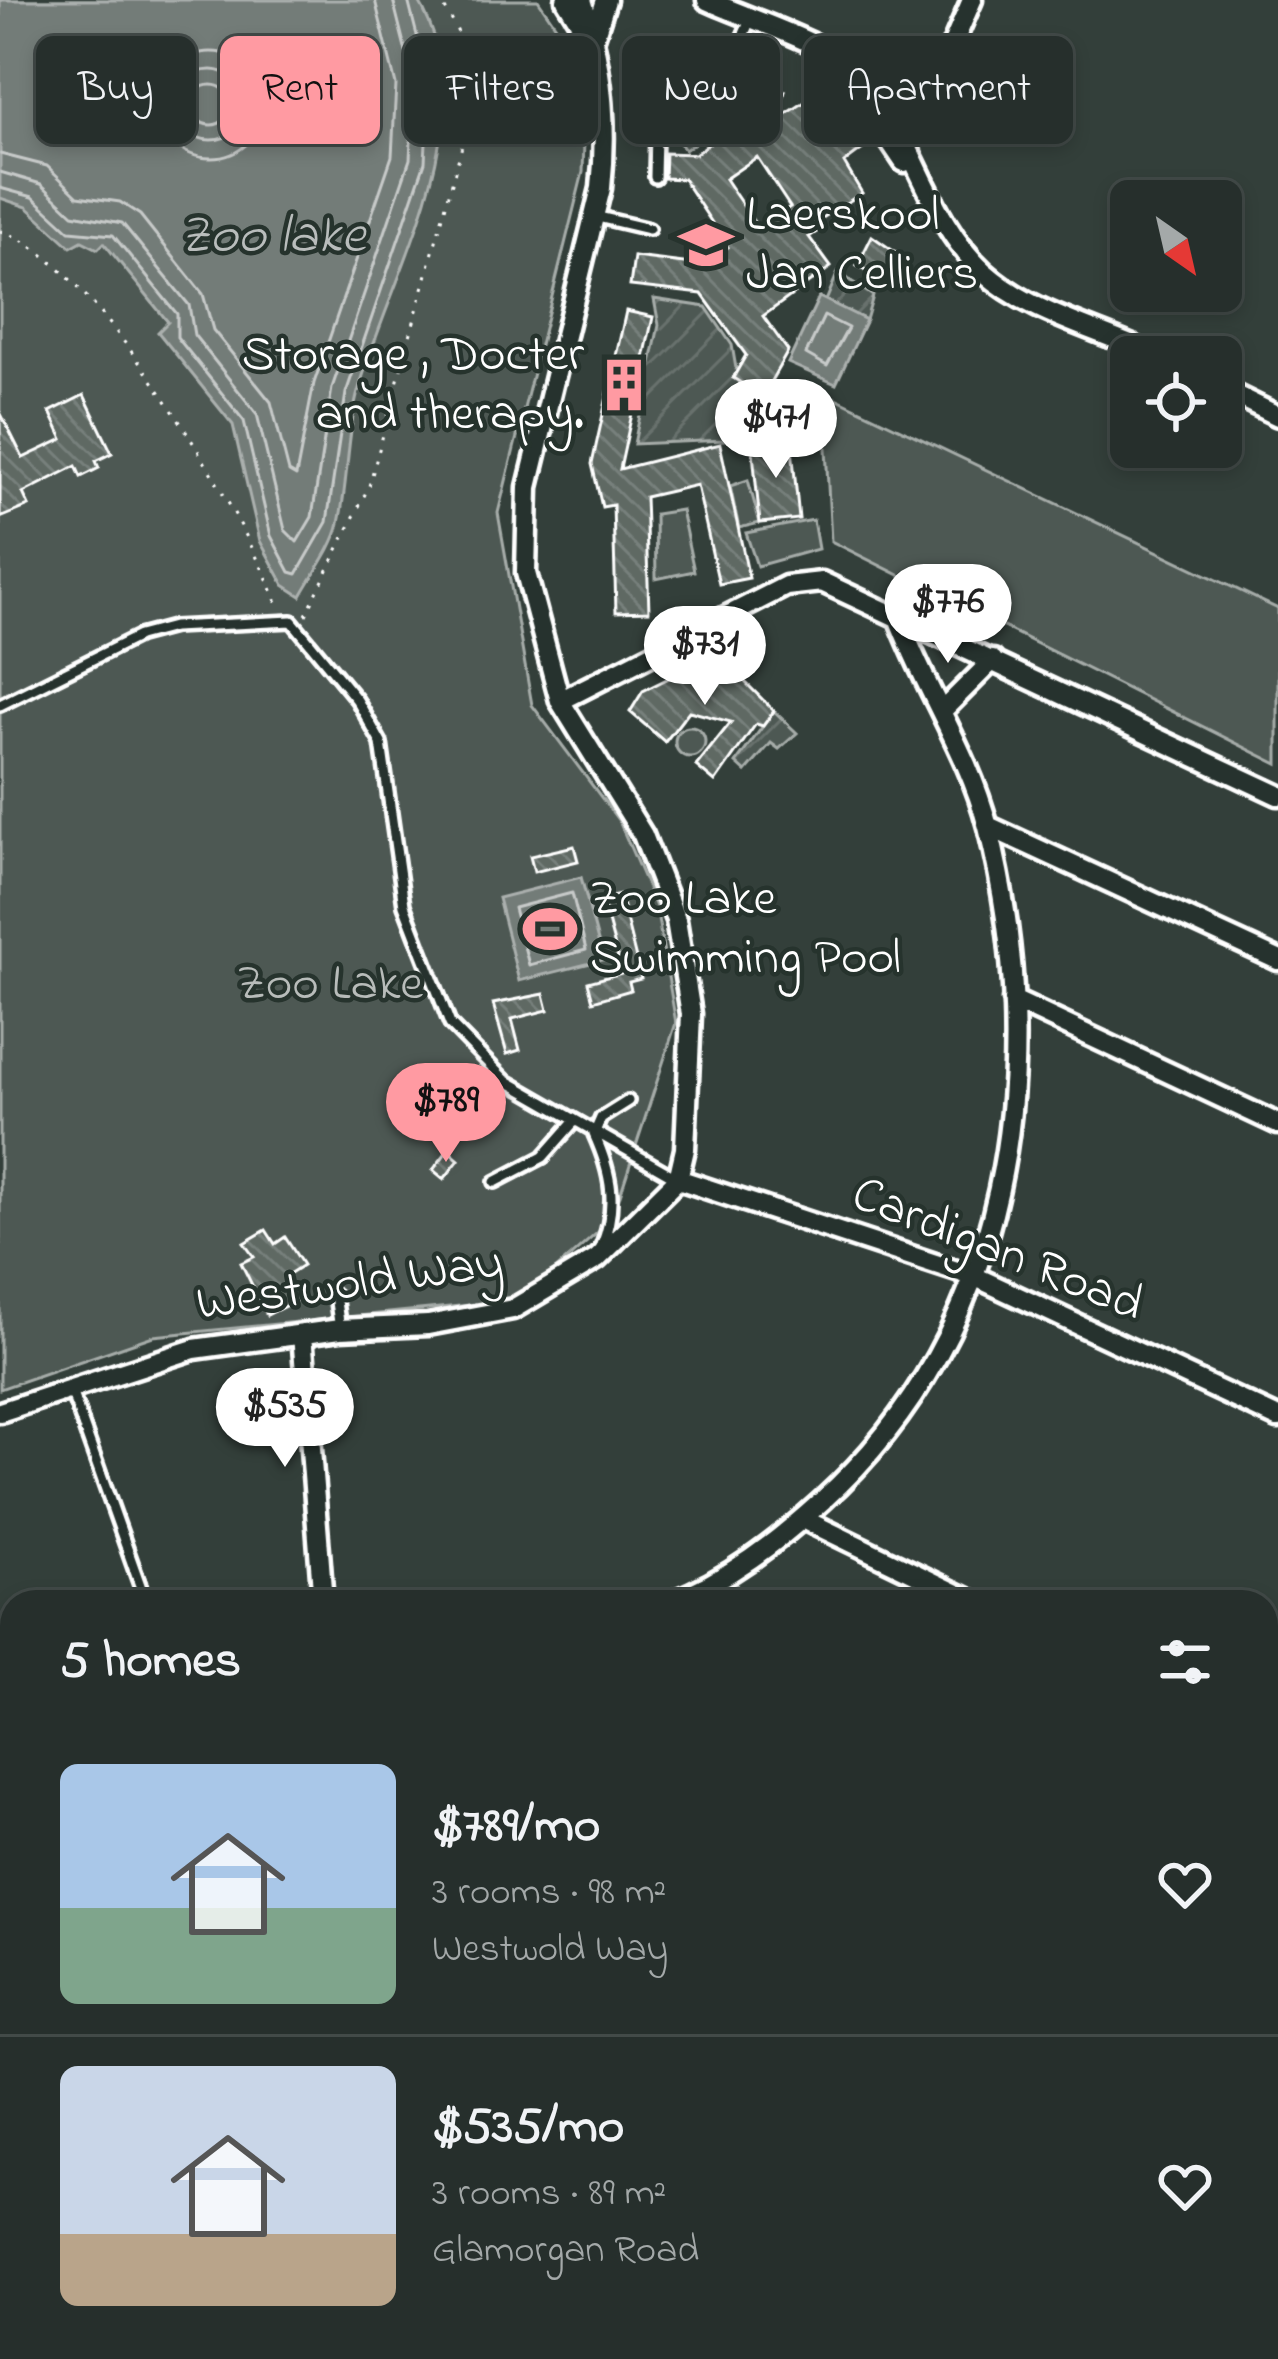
<!DOCTYPE html>
<html lang="en">
<head>
<meta charset="utf-8">
<style>
  body { margin:0; font-family:"Indie Flower",sans-serif; background:#2e3734; color:#f1f3f6; height:100vh; display:flex; flex-direction:column; font-size:45px; white-space:nowrap }
  * { box-sizing:border-box; margin:0 }
  p { font-size:39px; color:#a4a9a9 }
  .icon { flex:none; width:66px; height:66px; fill:none; stroke:currentColor; stroke-width:2; stroke-linecap:round; stroke-linejoin:round }
  .map { position:relative; flex:1; overflow:hidden }
  .panel { position:absolute; left:0px; top:1590px; width:1278px; height:771px; display:flex; flex-direction:column; background:#262f2c; border-radius:36px 36px 0 0; box-shadow:0 6px 18px #0003,0 0 0 3px #424a48 }
  .panel>* { flex:none }
  .guide { position:absolute; left:36px; top:36px; width:1206px; height:108px; display:flex; gap:24px }
  .needle { width:78px; rotate:146deg }
  .fabs { position:absolute; left:1110px; top:180px; display:grid; gap:24px }
  .fabs a { display:grid; place-items:center; width:132px; height:132px; border-radius:18px; background:#262f2c; box-shadow:0 6px 18px #0003,0 0 0 3px #424a48; font-size:60px }
  .price { position:absolute; translate:-50% -102px; padding:0 27px; border-radius:42px; background:#fff; color:#222; font-size:39px; line-height:78px; filter:drop-shadow(0 3px 6px #0008) }
  .price::after { content:''; position:absolute; left:50%; top:72px; width:36px; height:27px; margin-left:-18px; background:inherit; clip-path:polygon(0 0,100% 0,50% 100%) }
  .price.current { background:#ff9aa2; color:#111 }
  ul { padding:0; list-style:none }
  li { display:flex; align-items:center; gap:36px; height:300px; padding:0 60px }
  li+li { border-top:3px solid #424a48 }
  li span { display:grid; place-items:center; flex:none; width:336px; height:240px; border-radius:18px; color:#555 }
  li>.icon { margin-inline-start:auto }
  span .icon { width:144px; height:144px; fill:#fffc; stroke-width:1 }
  li b { font-size:51px }
  h2 { display:flex; justify-content:space-between; align-items:center; height:144px; padding:0 60px; font-size:51px }
  .pill { padding:0 42px; border-radius:18px; background:#262f2c; box-shadow:0 6px 18px #0003,0 0 0 3px #424a48; font-size:42px; line-height:108px }
  .pill.current { background:#ff9aa2; color:#111 }
  .map>svg:first-child { display:block }
</style>
</head>
<body>
<div class="map">
<svg width="1278" height="2359" viewBox="0 0 1278 2359">
  <defs>
    <pattern id="garden-furrows" width="10" height="10" patternUnits="userSpaceOnUse" patternTransform="scale(3)"><rect width="10" height="10" fill="#4d5853"/><path d="M-1 1l2-2M0 10L10 0M9 11l2-2" fill="none" stroke="#68716d"/></pattern>
    <pattern id="building-back-hatch" width="6" height="6" patternUnits="userSpaceOnUse" patternTransform="scale(3)"><rect width="6" height="6" fill="#5f6964"/><path d="M-1 5l2 2M0 0l6 6M5-1l2 2" fill="none" stroke="#77807b"/></pattern>
  </defs>
  <rect width="100%" height="100%" fill="#333f3a"/>
  <filter id="ink" filterUnits="userSpaceOnUse"><feTurbulence type="fractalNoise" baseFrequency=".00833" numOctaves="2"/><feDisplacementMap in="SourceGraphic" scale="24" xChannelSelector="R" yChannelSelector="G"/><feConvolveMatrix kernelMatrix="1 2 1 2 8 2 1 2 1" color-interpolation-filters="sRGB"/></filter>
  <g filter="url(#ink)">
    <path fill="#4d5853" stroke="#a6aca9" stroke-width="3" d="M0,0h538l31,45 16,64 -2,63 -85,341 34,192 87,116 37,86 20,116 -64,197 -91,80 -368,36 -153,53z
      M823,392l455,217v155l-447,-223z
      M748,480l12,43 -21,5 -9,-42z
      M681,510l13,61 -38,8 -1,-65z
      M813,520l5,29 -61,17 -11,-33z
      M675 742a15 15 0 1 1 30 0a15 15 0 1 1-30 0Z"/>
    <path fill="url(#garden-furrows)" stroke="#a6aca9" stroke-width="3" d="M733,79l13,13 3,16 -21,14 -21,-27z
      M695,102l18,28 -28,20 -20,-26z
      M838,272l35,24 -7,24 -40,-19z
      M654,299l52,8 26,38 16,94 -114,5 25,-119z
      M774,711l23,22 -18,16 -8,-6 -25,29 -10,-9z"/>
    <path fill="#737b78" stroke="#abb0ae" stroke-width="3" d="M0,0h418c72,122 -30,277 -61,396 -10,41 -9,86 -18,127 -5,24 -26,51 -38,73l-17,-11 -24,-44 -27,-116 -75,-93 10,-10 -64,-79 -6,6 -16,-8 -11,6 -44,-40 -27,-9z
      M819,297l47,23 -30,64 -48,-21z
      M581,877l22,83 -84,21 -21,-83z"/>
    <g fill="none" stroke-linecap="round" stroke-linejoin="round">
      <path stroke="#c7cac9" stroke-width="3" d="M158 105a53 53 0 1 1 106 0a53 53 0 1 1-106 0Z
        M176 105a35 35 0 1 1 70 0a35 35 0 1 1-70 0Z
        M191 105a20 20 0 1 1 40 0a20 20 0 1 1-40 0Z
        M0,154l47,12 31,30 42,6 20,13 63,79 10,36 58,72 18,70 7,4 18,-93 78,-227 4,-71 -21,-85
        M0,172l41,12 32,30 49,9 67,82 5,30 63,79 28,116 12,12 15,-25 20,-129 78,-229 4,-75 -21,-84
        M0,188l33,9 37,34 43,4 64,79v23l67,84 27,115 19,36 7,2 30,-52 19,-129 79,-231 4,-79 -21,-83
        M824,316l24,12 -21,38 -21,-12z
        M572,893l14,57 -57,15 -15,-57z"/>
    </g>
    <path fill="url(#building-back-hatch)" stroke="#fff" stroke-width="3" fill-rule="evenodd" d="M758,86l27,5 -6,28 44,-29 40,59 -19,14 18,30 -49,31 5,7 -9,6 22,30 -68,49 25,35 -21,37 -12,-6 -4,7 -18,-11 13,-23 -44,-61 -72,-8 4,-29 66,8 28,-18 -45,-68 -19,-1 1,-25 30,1 57,-42zM757,157l33,50 -32,21 -33,-49z
      M872,236l30,21 -12,23 -33,-14z
      M626,311l27,6 -33,152 100,-25 29,134 -30,6 -22,-99 -52,12 4,114 -33,1 -3,-107 -11,2 -10,-43z
      M84,395l28,58 -16,8 3,7 -18,9 -5,-11 -53,27 6,13 -29,12v-106l23,46 40,-19 -13,-27z
      M791,438l8,81 -39,4 -8,-80z
      M717,654l57,57 -11,15 -7,-2 -41,58 -19,-16 35,-44 -42,-11 -24,31 -35,-30 13,-21z
      M574,846l4,15 -44,11 -4,-16z
      M620,895l21,84 -12,3 2,8 -38,11 -5,-19 34,-9 -20,-74z
      M544,994l4,16 -36,9 8,31 -13,4 -14,-50z
      M448,1150l11,10 -15,19 -11,-9z
      M266,1230l9,14 10,-7 18,28 -19,12 11,24 -28,14 -26,-52 13,-6 -10,-14z"/>
    <g fill="none" stroke-linecap="round" stroke-linejoin="round">
      <defs>
        <path id="lane" d="M741,41l9,-21
          M655,177l2,-90
          M594,216l55,13
          M0,705l139,-69 34,-9 119,-6 65,79 24,43 23,162 46,119 55,56 173,99
          M495,1182l48,-25 30,-34
          M601,1248c17,-42 11,-74 -7,-114l7,-16 27,-17
          M335,1295l5,34
          M70,1388l76,214
          M313,2349l1,10"/>
        <path id="street" d="M566,0l18,29
          M582,0c20,62 26,123 19,188l-73,299 -2,86 34,128 83,134 33,85 15,94 -6,135 -7,30
          M707,0c41,19 119,42 149,72 58,56 68,145 128,200 48,43 116,57 173,85
          M593,41l13,-41
          M848,67l81,25
          M842,70l62,92
          M905,155l67,-155
          M1221,388l57,28
          M560,701l226,-115 36,-4 456,213
          M942,711l51,-51
          M988,826l290,134
          M1013,1000l265,124
          M678,1179l300,99 300,140
          M302,1334l21,268
          M0,1412l194,-63 146,-20 88,-4 85,-16 84,-50 81,-80
          M803,1519l171,83
          M671,1602c57,-22 106,-60 151,-101 190,-171 226,-435 166,-674 -19,-74 -64,-139 -90,-210
          M1266,1672l12,-5
          M0,1747l12,-4
          M0,1765l12,8
          M463,2349l1,10
          M767,2349l1,10
          M1074,2349l1,10"/>
        <path id="secondary" d="M0,2139l12,10
          M140,2349l2,10"/>
      </defs>
      <use href="#lane" stroke="#fff" stroke-width="18"/>
      <use href="#street" stroke="#fff" stroke-width="27"/>
      <use href="#secondary" stroke="#fff" stroke-width="33"/>
      <path stroke="#fff" stroke-width="3" stroke-dasharray="3 9" stroke-linecap="butt" d="M0,231c93,25 246,286 279,377
        M306,615l63,-129 96,-351c9,-54 6,-90 -26,-135"/>
      <use href="#lane" stroke="#26332d" stroke-width="9"/>
      <use href="#street" stroke="#26332d" stroke-width="18"/>
      <use href="#secondary" stroke="#26332d" stroke-width="24"/>
    </g>
  </g>
  <defs>
    <symbol id="school-bare" viewBox="-9 -9 18 18"><path d="M0-5L7-2L0 1L-7-2ZM-4 1L0 2.5L4 1V4Q0 6-4 4Z" fill="#ff9aa2" stroke="#26332d" stroke-width="2.5" paint-order="stroke"/></symbol>
    <symbol id="building-bare" viewBox="-9 -9 18 18"><path d="M-4-6H4V6H1V3H-1V6H-4ZM-2.5-4.3h1.7v1.8h-1.7ZM.8-4.3h1.7v1.8H.8ZM-2.5-1h1.7V.8h-1.7ZM.8-1h1.7V.8H.8Z" fill="#ff9aa2" stroke="#26332d" stroke-width="2.5" paint-order="stroke"/></symbol>
    <symbol id="stadium-bare" viewBox="-9 -9 18 18"><path d="M0-5a6.5 5 0 1 0 0 10a6.5 5 0 1 0 0-10ZM-3.5-1.8h7v3.6h-7Z" fill="#ff9aa2" stroke="#26332d" stroke-width="2.5" paint-order="stroke"/></symbol>
  </defs>
  <g fill-rule="evenodd">
    <use href="#school-bare" x="668" y="207" width="76" height="76"/>
    <use href="#building-bare" x="586" y="347" width="76" height="76"/>
    <use href="#stadium-bare" x="512" y="891" width="76" height="76"/>
  </g>
  <g text-anchor="middle" dominant-baseline="central" stroke-width="9" stroke-linejoin="round" paint-order="stroke">
    <g font-size="51" fill="#fff" stroke="#26332d" text-anchor="start">
      <text x="746" y="216">Laerskool<tspan x="746" dy="59">Jan Celliers</tspan></text>
      <text x="584" y="356" text-anchor="end">Storage , Docter<tspan x="584" dy="59">and therapy.</tspan></text>
      <text x="590" y="900">Zoo Lake<tspan x="590" dy="59">Swimming Pool</tspan></text>
    </g>
    <g font-size="51" fill="#b8bcba" stroke="#26332d">
      <text x="330" y="985">Zoo Lake</text>
    </g>
    <g font-size="51" fill="#fff" stroke="#26332d">
      <text transform="translate(997 1251) rotate(22)">Cardigan Road</text>
      <text transform="translate(350 1285) rotate(-8)">Westwold Way</text>
    </g>
    <g font-size="54" font-style="italic" fill="#b9bdbc" stroke="#26332d">
      <text x="272" y="238">Zoo lake</text>
    </g>
  </g>
</svg>
<div class="fabs">
<a><svg class="needle" viewBox="-14 -14 28 28"><path d="M0-13l5 13h-10z" fill="#e53935"/><path d="M0 13l5-13h-10z" fill="#a4a9a9"/></svg></a>
<a><svg class="icon" aria-label="locate" viewBox="0 0 24 24"><circle cx="12" cy="12" r="6"/><path d="M12 2v4M12 18v4M2 12h4M18 12h4"/></svg></a>
</div>
<b class="price" style="left:776px;top:481px">$471</b>
<b class="price" style="left:948px;top:666px">$776</b>
<b class="price" style="left:705px;top:708px">$731</b>
<b class="price current" style="left:446px;top:1165px">$789</b>
<b class="price" style="left:285px;top:1470px">$535</b>
<div class="guide">
<a class="pill">Buy</a>
<a class="pill current">Rent</a>
<a class="pill">Filters</a>
<a class="pill">New</a>
<a class="pill">Apartment</a>
</div>
<section class="panel">
<h2>5 homes<svg class="icon" aria-label="filters" viewBox="0 0 24 24"><path d="M4 7h16M4 17h16"/><circle cx="9" cy="7" r="2"/><circle cx="15" cy="17" r="2"/></svg></h2>
<ul>
<li><span style="background:linear-gradient(#a9c7e8 60%,#7fa58c 0)"><svg class="icon" aria-label="home" viewBox="0 0 24 24"><path d="M3 11l9-7 9 7M6 9v11h12V9"/></svg></span><div><b>$789/mo</b><p>3 rooms · 98 m²</p><p>Westwold Way</p></div><svg class="icon" aria-label="heart" viewBox="0 0 24 24"><path d="M12 20l-8-8c-3-5 5-10 8-4 3-6 11-1 8 4z"/></svg></li>
<li><span style="background:linear-gradient(#c9d6e8 70%,#b9a48a 0)"><svg class="icon" aria-label="home" viewBox="0 0 24 24"><path d="M3 11l9-7 9 7M6 9v11h12V9"/></svg></span><div><b>$535/mo</b><p>3 rooms · 89 m²</p><p>Glamorgan Road</p></div><svg class="icon" aria-label="heart" viewBox="0 0 24 24"><path d="M12 20l-8-8c-3-5 5-10 8-4 3-6 11-1 8 4z"/></svg></li>
</ul>
</section>
</div>
</body>
</html>
